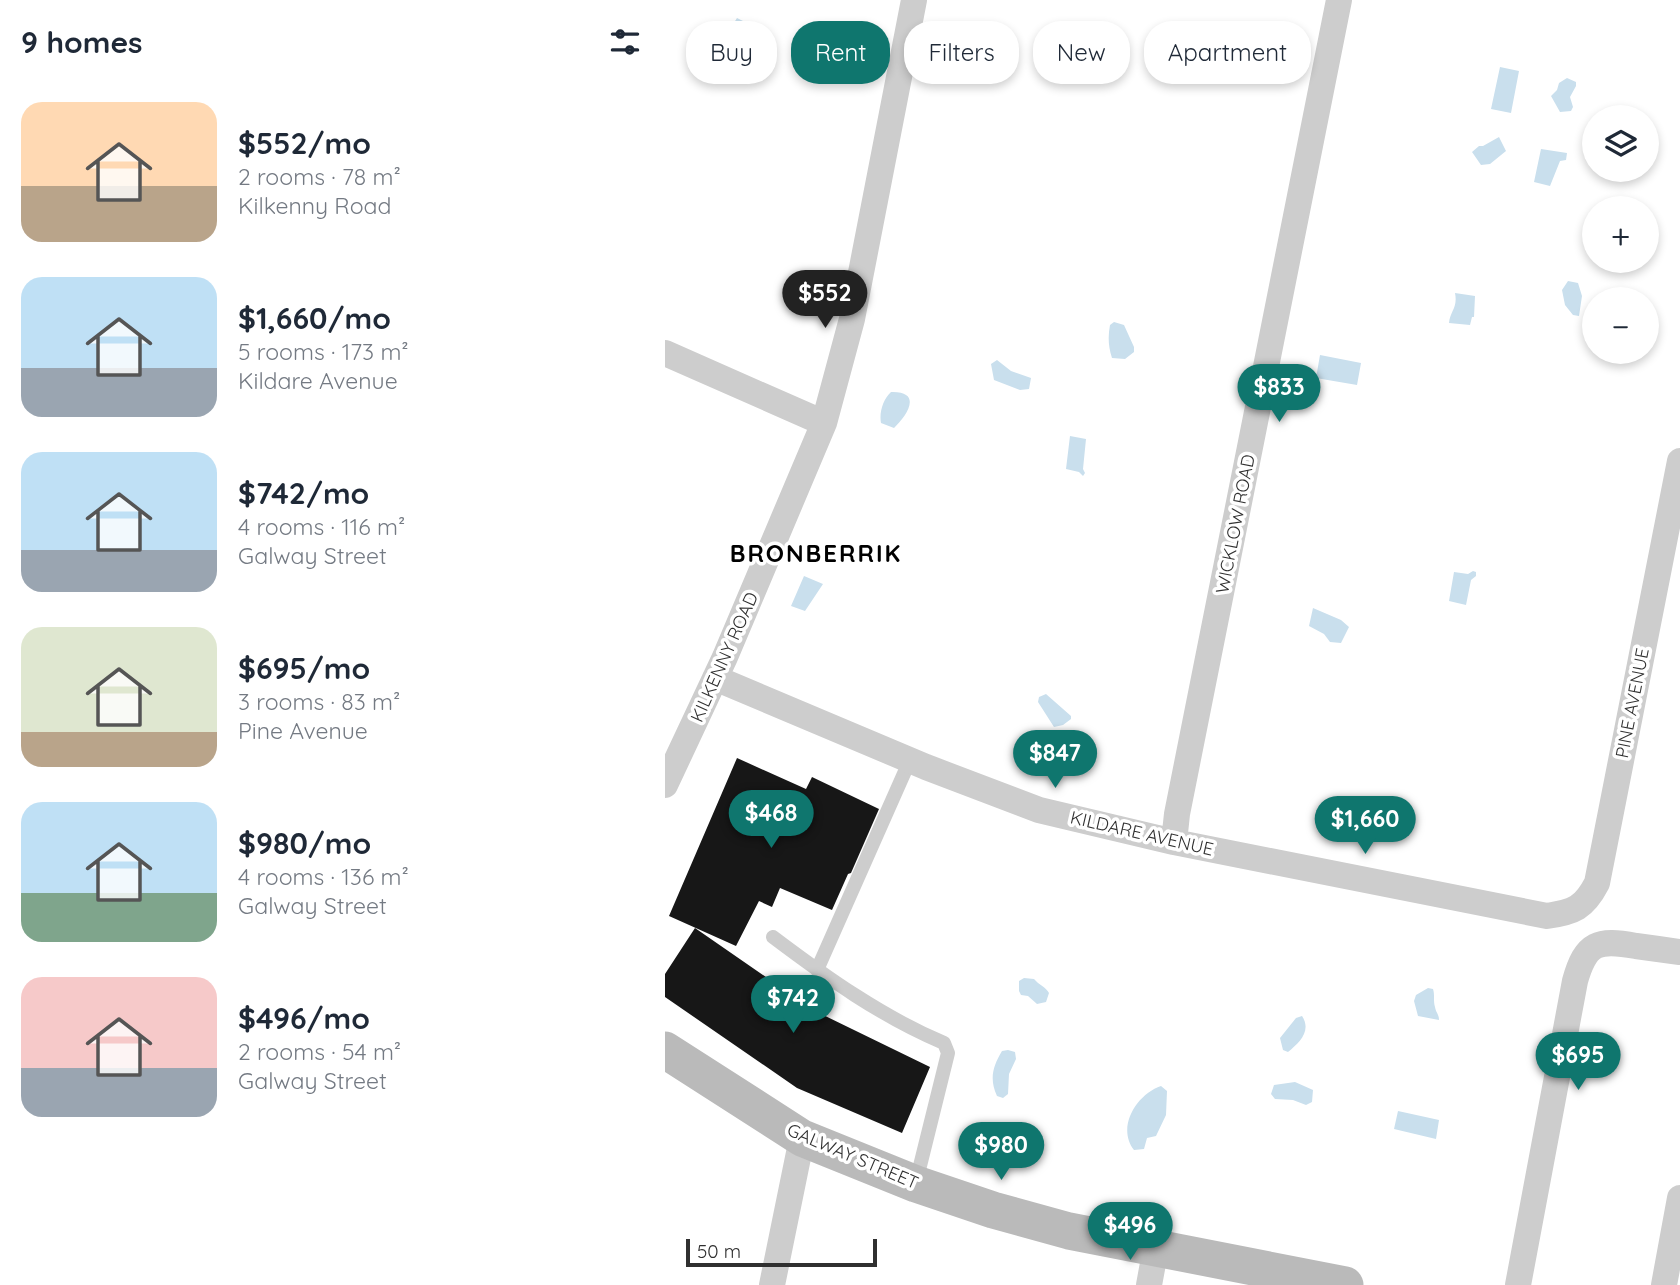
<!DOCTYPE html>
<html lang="en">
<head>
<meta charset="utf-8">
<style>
  body { margin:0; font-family:Quicksand,sans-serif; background:#f2f2f3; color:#1f2937; height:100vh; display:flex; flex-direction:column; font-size:26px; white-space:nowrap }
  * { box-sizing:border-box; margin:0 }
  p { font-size:23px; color:#747a83 }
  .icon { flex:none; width:38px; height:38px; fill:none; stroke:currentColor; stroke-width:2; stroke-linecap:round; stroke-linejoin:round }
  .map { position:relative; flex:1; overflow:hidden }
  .panel { display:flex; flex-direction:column; background:#fff; width:665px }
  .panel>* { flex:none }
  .hud { position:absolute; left:21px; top:21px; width:665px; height:63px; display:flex; gap:14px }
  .controls { position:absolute; left:917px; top:105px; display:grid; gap:14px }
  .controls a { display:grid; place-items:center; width:77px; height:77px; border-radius:50%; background:#fff; box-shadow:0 4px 10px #0003; font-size:35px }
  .scale { position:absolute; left:21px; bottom:18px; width:191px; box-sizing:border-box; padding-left:7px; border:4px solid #303030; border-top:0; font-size:19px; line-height:24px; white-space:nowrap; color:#303030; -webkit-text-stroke:5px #fff; paint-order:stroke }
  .price { position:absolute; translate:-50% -60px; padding:0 16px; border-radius:24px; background:#0f766e; color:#fff; font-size:23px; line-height:46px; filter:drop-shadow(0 2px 4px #0008) }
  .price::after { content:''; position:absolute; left:50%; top:42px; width:21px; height:16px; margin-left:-10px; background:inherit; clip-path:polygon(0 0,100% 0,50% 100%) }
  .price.current { background:#222; color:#fff }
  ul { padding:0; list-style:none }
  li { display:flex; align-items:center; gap:21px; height:175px; padding:0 21px }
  li span { display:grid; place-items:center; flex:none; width:196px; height:140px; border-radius:21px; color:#555 }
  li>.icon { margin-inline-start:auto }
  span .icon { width:84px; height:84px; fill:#fffc; stroke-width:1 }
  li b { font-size:30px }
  h2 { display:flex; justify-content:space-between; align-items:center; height:84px; padding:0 21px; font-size:30px }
  .tag { padding:0 24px; border-radius:28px; background:#fff; box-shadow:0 4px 10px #0003; font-size:24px; line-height:63px }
  .tag.current { background:#0f766e; color:#fff }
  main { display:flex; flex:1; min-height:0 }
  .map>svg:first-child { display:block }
</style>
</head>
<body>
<main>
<section class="panel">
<h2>9 homes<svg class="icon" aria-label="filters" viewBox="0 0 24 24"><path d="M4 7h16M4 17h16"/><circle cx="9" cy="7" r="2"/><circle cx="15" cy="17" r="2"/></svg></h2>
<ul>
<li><span style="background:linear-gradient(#ffd9b3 60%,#b9a48a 0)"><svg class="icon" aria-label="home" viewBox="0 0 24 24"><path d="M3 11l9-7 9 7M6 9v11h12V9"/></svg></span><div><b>$552/mo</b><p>2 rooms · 78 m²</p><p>Kilkenny Road</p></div></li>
<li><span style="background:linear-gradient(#bfe0f5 65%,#9aa5b1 0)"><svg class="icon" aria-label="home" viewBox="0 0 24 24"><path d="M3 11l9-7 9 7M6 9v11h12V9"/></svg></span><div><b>$1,660/mo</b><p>5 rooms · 173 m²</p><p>Kildare Avenue</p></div></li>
<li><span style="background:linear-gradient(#bfe0f5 70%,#9aa5b1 0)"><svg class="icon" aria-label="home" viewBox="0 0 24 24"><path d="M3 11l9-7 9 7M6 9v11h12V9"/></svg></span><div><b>$742/mo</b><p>4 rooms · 116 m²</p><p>Galway Street</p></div></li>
<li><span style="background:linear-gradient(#dfe7d0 75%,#b9a48a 0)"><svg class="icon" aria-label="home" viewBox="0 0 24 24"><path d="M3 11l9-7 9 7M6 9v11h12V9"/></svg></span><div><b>$695/mo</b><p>3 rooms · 83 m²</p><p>Pine Avenue</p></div></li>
<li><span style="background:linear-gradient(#bfe0f5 65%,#7fa58c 0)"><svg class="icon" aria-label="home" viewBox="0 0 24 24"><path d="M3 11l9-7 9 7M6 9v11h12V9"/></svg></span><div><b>$980/mo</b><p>4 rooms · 136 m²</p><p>Galway Street</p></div></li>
<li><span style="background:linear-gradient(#f6c9c9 65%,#9aa5b1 0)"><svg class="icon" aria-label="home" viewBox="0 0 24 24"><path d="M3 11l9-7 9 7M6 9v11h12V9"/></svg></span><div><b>$496/mo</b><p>2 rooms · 54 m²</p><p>Galway Street</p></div></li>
</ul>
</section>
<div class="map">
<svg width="1015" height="1285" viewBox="0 0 1015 1285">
  <rect width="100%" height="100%" fill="#fff"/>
  <path fill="#c9dfed" d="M72,18l22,11h9l7,11 -9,13 -16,-4 -25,-12z
    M303,36l8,13 -18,19h-14l-6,-8 20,-20z
    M835,67l19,4 -8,42 -20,-4z
    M902,78l9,4v4l-6,11 3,10 -2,4 -11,1 -9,-16 6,-6 2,-7z
    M834,137l7,14 -16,13 -9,1 -9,-13 7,-6h4z
    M876,149l26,4 -1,7 -6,1 -10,25 -16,-4z
    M903,281l10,2 4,13 -3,20 -6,-1 -8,-10 -3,-15z
    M790,293l20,3 -1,21h-2l-2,8 -21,-2c1,-12 9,-15 6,-30z
    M449,322l10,3 10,22v5l-9,7 -13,-1c-4,-12 -4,-22 -2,-33z
    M655,355l41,8 -4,22 -41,-7z
    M332,360l14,11 20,7 -2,11 -9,1 -26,-10 -3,-16z
    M226,392c33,-1 15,25 3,36l-13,-5c-2,-10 2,-24 10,-31z
    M405,436l16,3 -3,30 2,4 -2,3 -4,-4 -13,-3z
    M808,571l3,1v4l-5,4 -5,25 -17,-4 5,-29 14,2z
    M139,576l19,8 -18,27 -14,-5z
    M648,608l28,12 8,7 -8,16 -11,-1 -6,-8 -15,-8z
    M381,694l25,22v3l-8,6 -9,2 -16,-25 1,-5z
    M359,978l10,1c5,6 12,8 15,14l-3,9 -9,2 -9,-8 -7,-1 -2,-4v-10z
    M763,988l5,1c2,6 0,12 2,18 1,6 4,7 4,13l-21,-4 -4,-15 2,-6z
    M637,1016c10,15 -3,27 -14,36l-5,-2 -3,-12 16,-20z
    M343,1050l7,2 1,7 -7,15 -1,20 -5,4 -6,-2c-8,-17 -4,-30 5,-45z
    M630,1082l18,8 -1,12 -6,3 -13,-5 -18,-1 -4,-5 3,-9z
    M496,1086l6,5 -1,24 -10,21 -9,2 -3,11 -10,1c-18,-23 3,-56 27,-64z
    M733,1111l41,9 -3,19 -42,-10z"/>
  <path fill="#171717" d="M72,758l69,31 6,-12 67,32 -28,64 -3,1 -16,36 -52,-22 -8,19 -13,-6 -23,45 -67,-30z
    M30,928l120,83 115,56 -28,66 -105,-45 -132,-91v-23z"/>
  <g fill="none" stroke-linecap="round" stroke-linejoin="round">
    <path stroke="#cdcdcd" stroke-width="14" d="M108,937c53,40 109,80 171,106l4,10 -32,129
      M152,970l93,-210"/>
    <path stroke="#cdcdcd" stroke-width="26" d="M0,353l159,70
      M50,678l211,89 113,43 135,32 373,74c27,-4 37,-8 50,-33l83,-422
      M0,785l60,-128 99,-234 28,-104 62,-319
      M509,842l3,-28 162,-814
      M107,1285l30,-147
      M484,1285l7,-38
      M853,1285l57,-304c11,-39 23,-42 61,-35 15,2 29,4 44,6
      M999,1285l16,-87"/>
    <path stroke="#bababa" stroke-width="37" d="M0,1050l137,88 114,46 77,26 76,21 276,54"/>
  </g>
  <g text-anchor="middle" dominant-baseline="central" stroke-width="7" stroke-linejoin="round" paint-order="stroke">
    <g font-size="18" fill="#303030" stroke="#fff">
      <text transform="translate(570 524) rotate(-79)">WICKLOW ROAD</text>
      <text transform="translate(59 657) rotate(-66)">KILKENNY ROAD</text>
      <text transform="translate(967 703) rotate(-79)">PINE AVENUE</text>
      <text transform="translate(477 833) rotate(13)">KILDARE AVENUE</text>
      <text transform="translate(188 1156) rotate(23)">GALWAY STREET</text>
    </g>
    <g font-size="24" font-weight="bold" letter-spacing="2" fill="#000" stroke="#fff">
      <text x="151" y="553">BRONBERRIK</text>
    </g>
  </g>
</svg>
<div class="controls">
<a><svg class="icon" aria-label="layers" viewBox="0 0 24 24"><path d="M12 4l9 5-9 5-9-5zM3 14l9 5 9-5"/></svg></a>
<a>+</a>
<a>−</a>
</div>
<div class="scale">50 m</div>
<b class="price current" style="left:160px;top:330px">$552</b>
<b class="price" style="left:614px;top:424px">$833</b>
<b class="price" style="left:390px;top:790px">$847</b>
<b class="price" style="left:106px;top:850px">$468</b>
<b class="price" style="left:700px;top:856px">$1,660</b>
<b class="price" style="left:128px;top:1035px">$742</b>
<b class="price" style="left:913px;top:1092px">$695</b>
<b class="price" style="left:336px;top:1182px">$980</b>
<b class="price" style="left:465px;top:1262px">$496</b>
<div class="hud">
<a class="tag">Buy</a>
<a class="tag current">Rent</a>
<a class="tag">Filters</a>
<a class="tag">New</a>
<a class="tag">Apartment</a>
</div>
</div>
</main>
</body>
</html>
